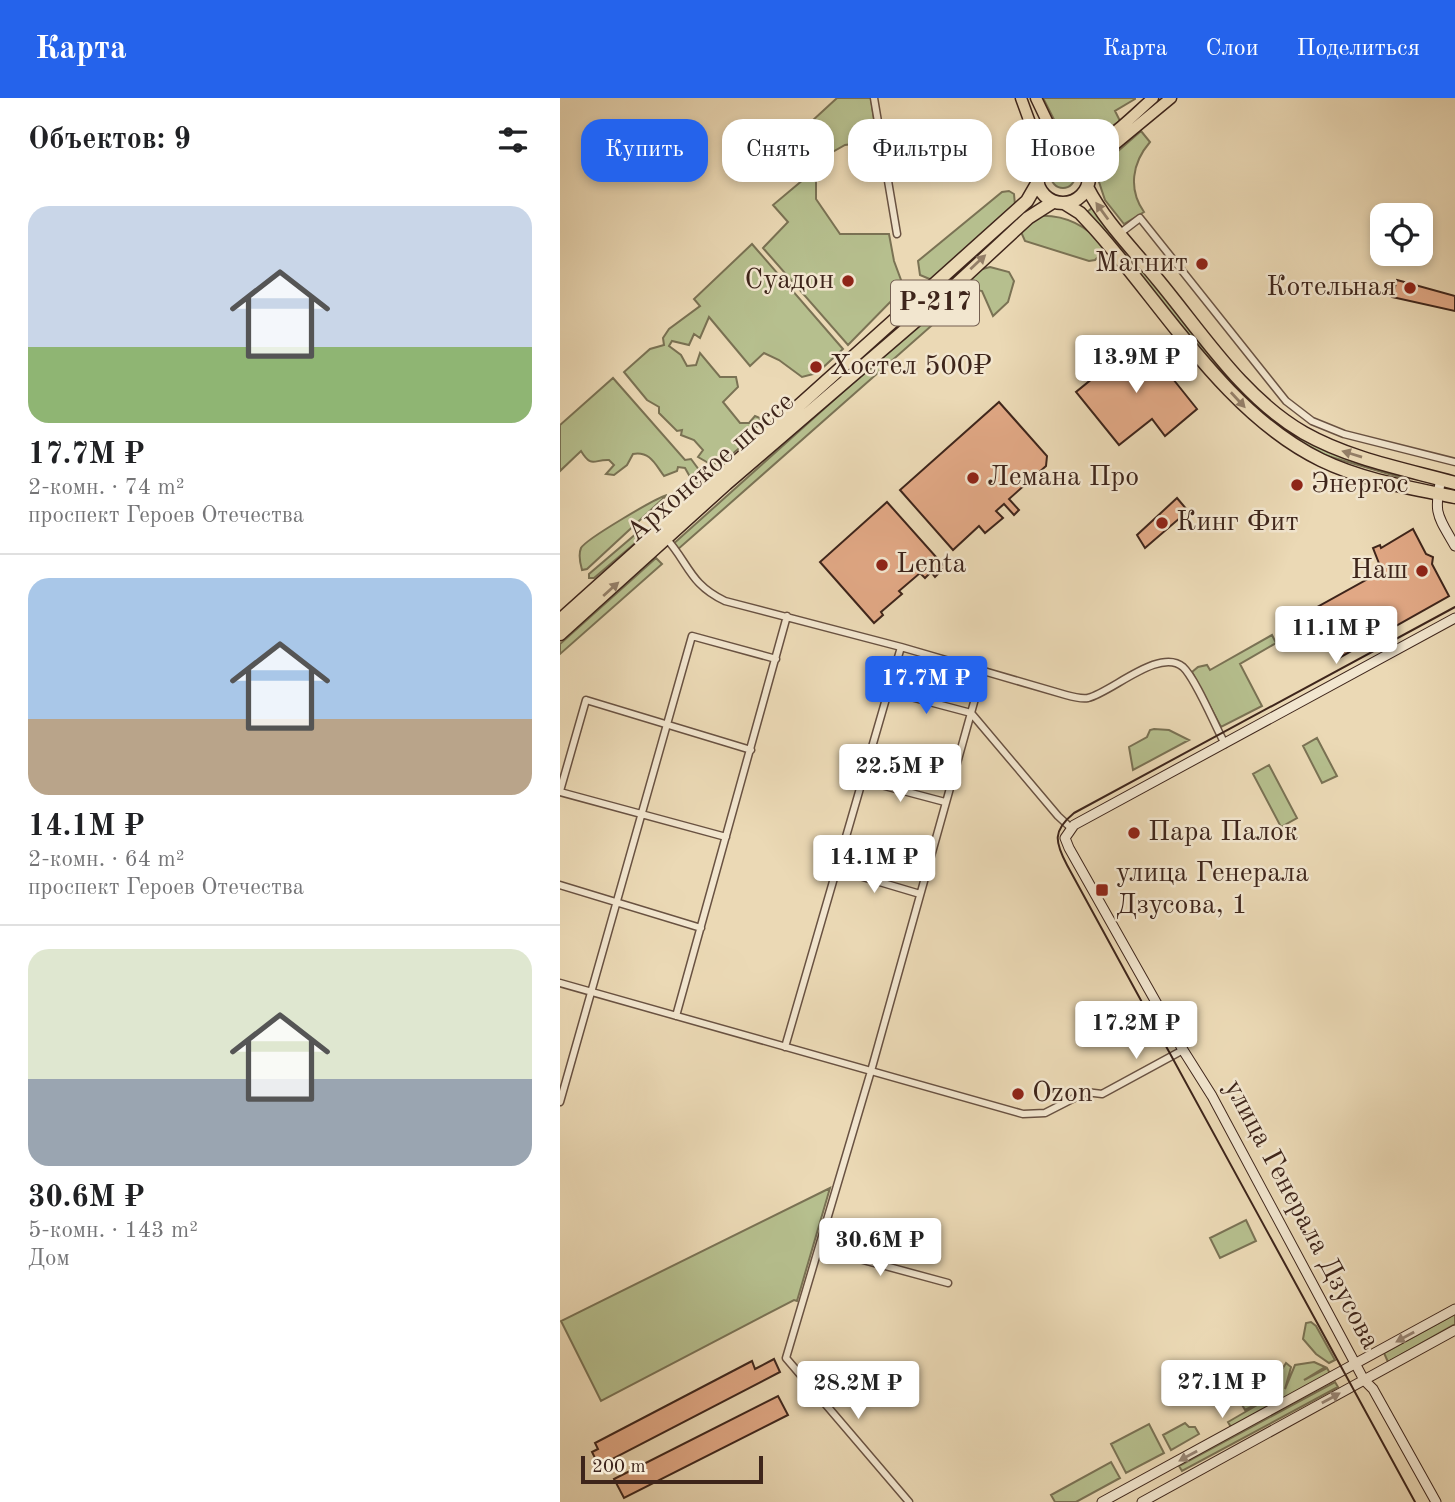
<!DOCTYPE html>
<html lang="ru">
<head>
<meta charset="utf-8">
<style>
  body { margin:0; font-family:"Old Standard TT",serif; background:#f2f2f2; color:#202124; height:100vh; display:flex; flex-direction:column; font-size:26px; white-space:nowrap }
  * { box-sizing:border-box; margin:0 }
  p { font-size:23px; color:#757577 }
  .icon { flex:none; width:38px; height:38px; fill:none; stroke:currentColor; stroke-width:2; stroke-linecap:round; stroke-linejoin:round }
  .map { position:relative; flex:1; overflow:hidden }
  .side { display:flex; flex-direction:column; background:#fff; width:560px }
  .side>* { flex:none }
  .hud { position:absolute; left:21px; top:21px; width:665px; height:63px; display:flex; gap:14px }
  .fabs { position:absolute; left:810px; top:105px; display:grid; gap:14px }
  .fabs a { display:grid; place-items:center; width:63px; height:63px; border-radius:14px; background:#fff; box-shadow:0 4px 10px #0003; font-size:35px }
  .scale { position:absolute; left:21px; bottom:18px; width:182px; box-sizing:border-box; padding-left:7px; border:4px solid #3e251b; border-top:0; font-size:19px; line-height:24px; white-space:nowrap; color:#3e251b; -webkit-text-stroke:5px #f2e6cf; paint-order:stroke }
  .price { position:absolute; translate:-50% -60px; padding:0 16px; border-radius:7px; background:#fff; color:#222; font-size:23px; line-height:46px; filter:drop-shadow(0 2px 4px #0008) }
  .price::after { content:''; position:absolute; left:50%; top:42px; width:21px; height:16px; margin-left:-10px; background:inherit; clip-path:polygon(0 0,100% 0,50% 100%) }
  .price.current { background:#2563eb; color:#fff }
  ul { padding:0; list-style:none }
  li { display:grid; align-content:center; gap:14px; height:371px; padding:0 28px }
  li+li { border-top:2px solid #e0e0e0 }
  li span { display:grid; place-items:center; height:217px; border-radius:21px; color:#555 }
  li>.icon { margin-inline-start:auto }
  span .icon { width:126px; height:126px; fill:#fffc; stroke-width:1 }
  li b { font-size:30px }
  h2 { display:flex; justify-content:space-between; align-items:center; height:84px; padding:0 28px; font-size:30px }
  .pill { padding:0 24px; border-radius:21px; background:#fff; box-shadow:0 4px 10px #0003; font-size:24px; line-height:63px }
  .pill.current { background:#2563eb; color:#fff }
  header { display:flex; align-items:center; gap:42px; box-sizing:border-box; height:98px; padding:0 35px; background:#2563eb; color:#fff }
  header strong { font-size:33px }
  nav { display:flex; gap:38px; margin-inline-start:auto; font-size:24px }
  main { display:flex; flex:1; min-height:0 }
  .map>svg:first-child { display:block }
</style>
</head>
<body>
<header>
<strong>Карта</strong>
<nav><a>Карта</a><a>Слои</a><a>Поделиться</a></nav>
</header>
<main>
<section class="side">
<h2>Объектов: 9<svg class="icon" aria-label="filters" viewBox="0 0 24 24"><path d="M4 7h16M4 17h16"/><circle cx="9" cy="7" r="2"/><circle cx="15" cy="17" r="2"/></svg></h2>
<ul>
<li><span style="background:linear-gradient(#c9d6e8 65%,#8fb573 0)"><svg class="icon" aria-label="home" viewBox="0 0 24 24"><path d="M3 11l9-7 9 7M6 9v11h12V9"/></svg></span><div><b>17.7M ₽</b><p>2-комн. · 74 m²</p><p>проспект Героев Отечества</p></div></li>
<li><span style="background:linear-gradient(#a9c7e8 65%,#b9a48a 0)"><svg class="icon" aria-label="home" viewBox="0 0 24 24"><path d="M3 11l9-7 9 7M6 9v11h12V9"/></svg></span><div><b>14.1M ₽</b><p>2-комн. · 64 m²</p><p>проспект Героев Отечества</p></div></li>
<li><span style="background:linear-gradient(#dfe7d0 60%,#9aa5b1 0)"><svg class="icon" aria-label="home" viewBox="0 0 24 24"><path d="M3 11l9-7 9 7M6 9v11h12V9"/></svg></span><div><b>30.6M ₽</b><p>5-комн. · 143 m²</p><p>Дом</p></div></li>
</ul>
</section>
<div class="map">
<svg width="895" height="1404" viewBox="0 0 895 1404">
  <rect width="100%" height="100%" fill="#ebd9b5"/>
  <filter id="stains"><feTurbulence type="fractalNoise" baseFrequency=".00286" numOctaves="4"/><feColorMatrix values="0 0 0 0 .2 0 0 0 0 .09 0 0 0 0 .02 0 0 0 .5 -.17"/></filter>
  <radialGradient id="worn" r=".72"><stop offset=".6" stop-color="#630" stop-opacity="0"/><stop offset="1" stop-color="#630" stop-opacity=".3"/></radialGradient>
  <path fill="#b6bf8e" stroke="#7a7254" stroke-width="2" d="M277,0h34l6,43 -32,4 -32,18h-5l-21,-19z
    M483,0h92v1l-20,12 5,10 -39,27 -15,-5z
    M581,33l9,11c-18,21 -22,47 -6,70l-20,12 -19,-24 -6,-18 10,-23z
    M491 78a12 12 0 1 1 24 0a12 12 0 1 1-24 0Z
    M256,71v30l24,35h49l5,27 10,27 -56,57 -85,-97 25,-26 -15,-17z
    M449,93l5,3 1,11 -83,75 -12,-5 -2,-14 84,-69z
    M534,108l195,223 121,46 -1,5 -85,-25 -28,-13 -32,-24 -46,-48 -132,-157z
    M477,118c28,-2 49,9 67,30l-1,6 -8,8 -6,1 -64,-20 -4,-9z
    M192,146l91,105 -26,24 -15,4 -23,-17 -15,-7 -14,13 -41,-49 -9,21 -6,-4 -5,11 -17,-4 -3,5 12,9 6,11 9,-1 4,-12 20,24h16l2,10 -15,15 17,21h9l6,-7 5,2c-4,20 -30,40 -48,47l-14,-8 5,-7 -9,-10 -13,-5 1,-5 -5,1 -18,-18v-6l-12,-7 -23,-28 26,-23 14,-4 -1,-7 6,-9 31,-23 -6,-7z
    M430,169l19,5 5,9 -6,21 -15,14 -11,-25 -9,-2 -297,262 -5,-5 308,-276z
    M53,280l72,82 6,-1 11,15 -2,7 -6,3 -9,-16 -7,-1 -1,4 -13,5c-9,-12 -14,-25 -31,-22l-6,11 -13,10 -8,-1 8,-9 -5,-5c-15,-1 -17,9 -28,-9l-21,20v-46z
    M107,397l-80,74 -5,1c-2,-7 -4,-15 -1,-22 5,-9 75,-50 86,-53z
    M84,429l4,2 -1,4 -53,45h-5v-4z
    M96,460l6,6 -102,90v-10z
    M712,537l4,8 -36,21 22,42 -41,21 -29,-55 6,-5 9,-2 3,5z
    M594,631l15,1 20,10 -56,30 -4,-23 18,-10 3,-7z
    M757,640l20,38 -15,7 -19,-37z
    M709,667l28,53 -16,9 -28,-53z
    M270,1090l-33,113 -3,-1 -193,101 -40,-80z
    M686,1122l10,21 -36,17 -10,-20z
    M895,1216v10l-67,38 -4,-9z
    M751,1224l5,4 19,34 -6,3 -13,-9 -13,-15 3,-16z
    M754,1264l11,5 -21,13 23,-12 4,7 -99,54 -4,-7 43,-25 -26,13 -4,-7 5,-3 -3,-5 35,-19 8,-13 5,4 -6,22 10,-24z
    M775,1284l3,5 -156,84 -3,-5z
    M625,1325l4,4h6l4,7 -28,16 -8,-15z
    M589,1326l15,29 -38,20 -15,-29z
    M551,1364l9,16 -44,24h-21l-4,-7z"/>
  <path fill="#e1a885" stroke="#3e251b" stroke-width="2" d="M837,182l58,16v15l-63,-14z
    M581,241l56,70 -32,27 -13,-17 -33,26 -43,-53z
    M439,304l48,54 -1,10 -37,33 10,11 -5,5 -10,-11 -8,7 7,7 -18,15 -6,-7 -26,24 -53,-60z
    M617,400l11,13 -43,37 -8,-13z
    M327,404l58,65 -10,10 -4,-5 -6,6 -5,-5 -21,18 3,3 -21,18 2,3 -9,8 -54,-61z
    M853,431l13,25 7,3 -1,7 17,32 -112,63 -25,-49 70,-39 -9,-23 7,-3 1,3z
    M214,1261l6,13 -181,94 -7,-14 6,-3 -3,-6 157,-82 3,8z
    M218,1298l10,19 -164,83 -10,-19z"/>
  <g fill="none" stroke-linecap="round" stroke-linejoin="round">
    <defs>
      <path id="street" d="M314,0l23,136
        M559,136l21,-16 146,183 26,20 32,13 111,28
        M105,439c24,26 24,47 60,64l176,46 165,48c7,2 15,4 22,3 24,-6 72,-51 95,-31 13,12 32,59 42,77
        M328,593l83,22 87,103 13,12
        M302,682l83,22
        M0,693l26,-91 165,50
        M0,694l166,45
        M276,771l84,25
        M0,787l141,43
        M0,885l463,131 22,-1 41,-21 16,2 81,-44
        M116,918l111,-400
        M225,949l116,-400
        M0,1004l132,-466 84,23
        M259,1150l129,35
        M349,1404l-123,-144 85,-287 112,-401"/>
      <path id="secondary" d="M881,381c-8,35 -3,37 14,67
        M542,1404l353,-193
        M582,1404l313,-172
        M876,1404l-63,-113 -9,-9 -152,-284 -29,-46 -114,-202 -4,-10 9,-13 381,-207"/>
      <path id="primary" d="M461,0l12,33 5,39
        M476,0l21,44 11,10
        M513,56c29,-5 58,-37 80,-56
        M528,75l14,-18 69,-57"/>
      <path id="highway" d="M477 79a26 26 0 1 1 52 0a26 26 0 1 1-52 0Z
        M527,89c18,35 46,62 71,93 44,53 85,118 146,153 46,26 100,36 151,50
        M504,105l16,10 14,15c70,78 132,186 227,232 41,20 90,28 134,37
        M0,522l467,-419 11,-19
        M0,536l166,-150 207,-178 95,-88 25,-16"/>
    </defs>
    <use href="#street" stroke="#695242" stroke-width="9"/>
    <use href="#secondary" stroke="#3e251b" stroke-width="11"/>
    <use href="#primary" stroke="#3e251b" stroke-width="13"/>
    <use href="#highway" stroke="#3e251b" stroke-width="15"/>
    <use href="#street" stroke="#f2e6cf" stroke-width="6"/>
    <use href="#secondary" stroke="#f2e6cf" stroke-width="9"/>
    <use href="#primary" stroke="#ebd9b5" stroke-width="10"/>
    <use href="#highway" stroke="#ebd9b5" stroke-width="12"/>
    <path stroke="#3e251b" stroke-width="2" d="M855,1404l-348,-637c-12,-23 -15,-34 7,-52l381,-206"/>
  </g>
  <defs><path id="oneway-solid" d="M-6-.8H1V-3.2L6.5 0L1 3.2V.8H-6Z" transform="scale(1.75)"/></defs>
  <g fill="#947f68">
    <use href="#oneway-solid" transform="translate(542 113) rotate(-126)"/>
    <use href="#oneway-solid" transform="translate(418 164) rotate(-43)"/>
    <use href="#oneway-solid" transform="translate(678 302) rotate(47)"/>
    <use href="#oneway-solid" transform="translate(792 356) rotate(-163)"/>
    <use href="#oneway-solid" transform="translate(51 491) rotate(-42)"/>
  </g>
  <g fill="#988675">
    <use href="#oneway-solid" transform="translate(845 1239) rotate(151)"/>
    <use href="#oneway-solid" transform="translate(771 1300) rotate(-29)"/>
    <use href="#oneway-solid" transform="translate(628 1358) rotate(151)"/>
  </g>
  <g fill="#8f2418" stroke="#f2e6cf" stroke-width="2.5">
    <circle cx="642" cy="166" r="7"/>
    <circle cx="288" cy="183" r="7"/>
    <circle cx="850" cy="190" r="7"/>
    <circle cx="256" cy="269" r="7"/>
    <circle cx="413" cy="380" r="7"/>
    <circle cx="737" cy="387" r="7"/>
    <circle cx="602" cy="425" r="7"/>
    <circle cx="322" cy="467" r="7"/>
    <circle cx="862" cy="473" r="7"/>
    <circle cx="574" cy="735" r="7"/>
    <rect x="535" y="785" width="14" height="14" rx="3.5"/>
    <circle cx="458" cy="996" r="7"/>
  </g>
  <g text-anchor="middle" dominant-baseline="central" stroke-width="5" stroke-linejoin="round" paint-order="stroke">
    <rect fill="#f2e6cf" stroke="#745f51" stroke-width="2" x="331" y="182.5" width="88" height="45" rx="5"/>
    <g font-size="26" font-weight="bold" fill="#3e251b">
      <text x="375" y="205">Р-217</text>
    </g>
    <g font-size="28" fill="#3e251b" stroke="#f2e6cf" text-anchor="start">
      <text x="628" y="166" text-anchor="end">Магнит</text>
      <text x="274" y="183" text-anchor="end">Суадон</text>
      <text x="836" y="190" text-anchor="end">Котельная</text>
      <text x="270" y="269">Хостел 500₽</text>
      <text x="427" y="380">Лемана Про</text>
      <text x="751" y="387">Энергос</text>
      <text x="616" y="425">Кинг Фит</text>
      <text x="336" y="467">Lenta</text>
      <text x="848" y="473" text-anchor="end">Наш</text>
      <text x="588" y="735">Пара Палок</text>
      <text x="556" y="776">улица Генерала<tspan x="556" dy="32">Дзусова, 1</tspan></text>
      <text x="472" y="996">Ozon</text>
    </g>
    <g font-size="28" fill="#3e251b" stroke="#f2e6cf">
      <text transform="translate(151 370) rotate(-41)">Архонское шоссе</text>
      <text transform="translate(741 1117) rotate(62)">улица Генерала Дзусова</text>
    </g>
  </g>
  <rect width="100%" height="100%" filter="url(#stains)"/>
  <rect width="100%" height="100%" fill="url(#worn)"/>
</svg>
<div class="fabs">
<a><svg class="icon" aria-label="locate" viewBox="0 0 24 24"><circle cx="12" cy="12" r="6"/><path d="M12 2v4M12 18v4M2 12h4M18 12h4"/></svg></a>
</div>
<div class="scale">200 m</div>
<b class="price" style="left:576px;top:297px">13.9M ₽</b>
<b class="price" style="left:776px;top:568px">11.1M ₽</b>
<b class="price current" style="left:366px;top:618px">17.7M ₽</b>
<b class="price" style="left:340px;top:706px">22.5M ₽</b>
<b class="price" style="left:314px;top:797px">14.1M ₽</b>
<b class="price" style="left:576px;top:963px">17.2M ₽</b>
<b class="price" style="left:320px;top:1180px">30.6M ₽</b>
<b class="price" style="left:662px;top:1322px">27.1M ₽</b>
<b class="price" style="left:298px;top:1323px">28.2M ₽</b>
<div class="hud">
<a class="pill current">Купить</a>
<a class="pill">Снять</a>
<a class="pill">Фильтры</a>
<a class="pill">Новое</a>
</div>
</div>
</main>
</body>
</html>
